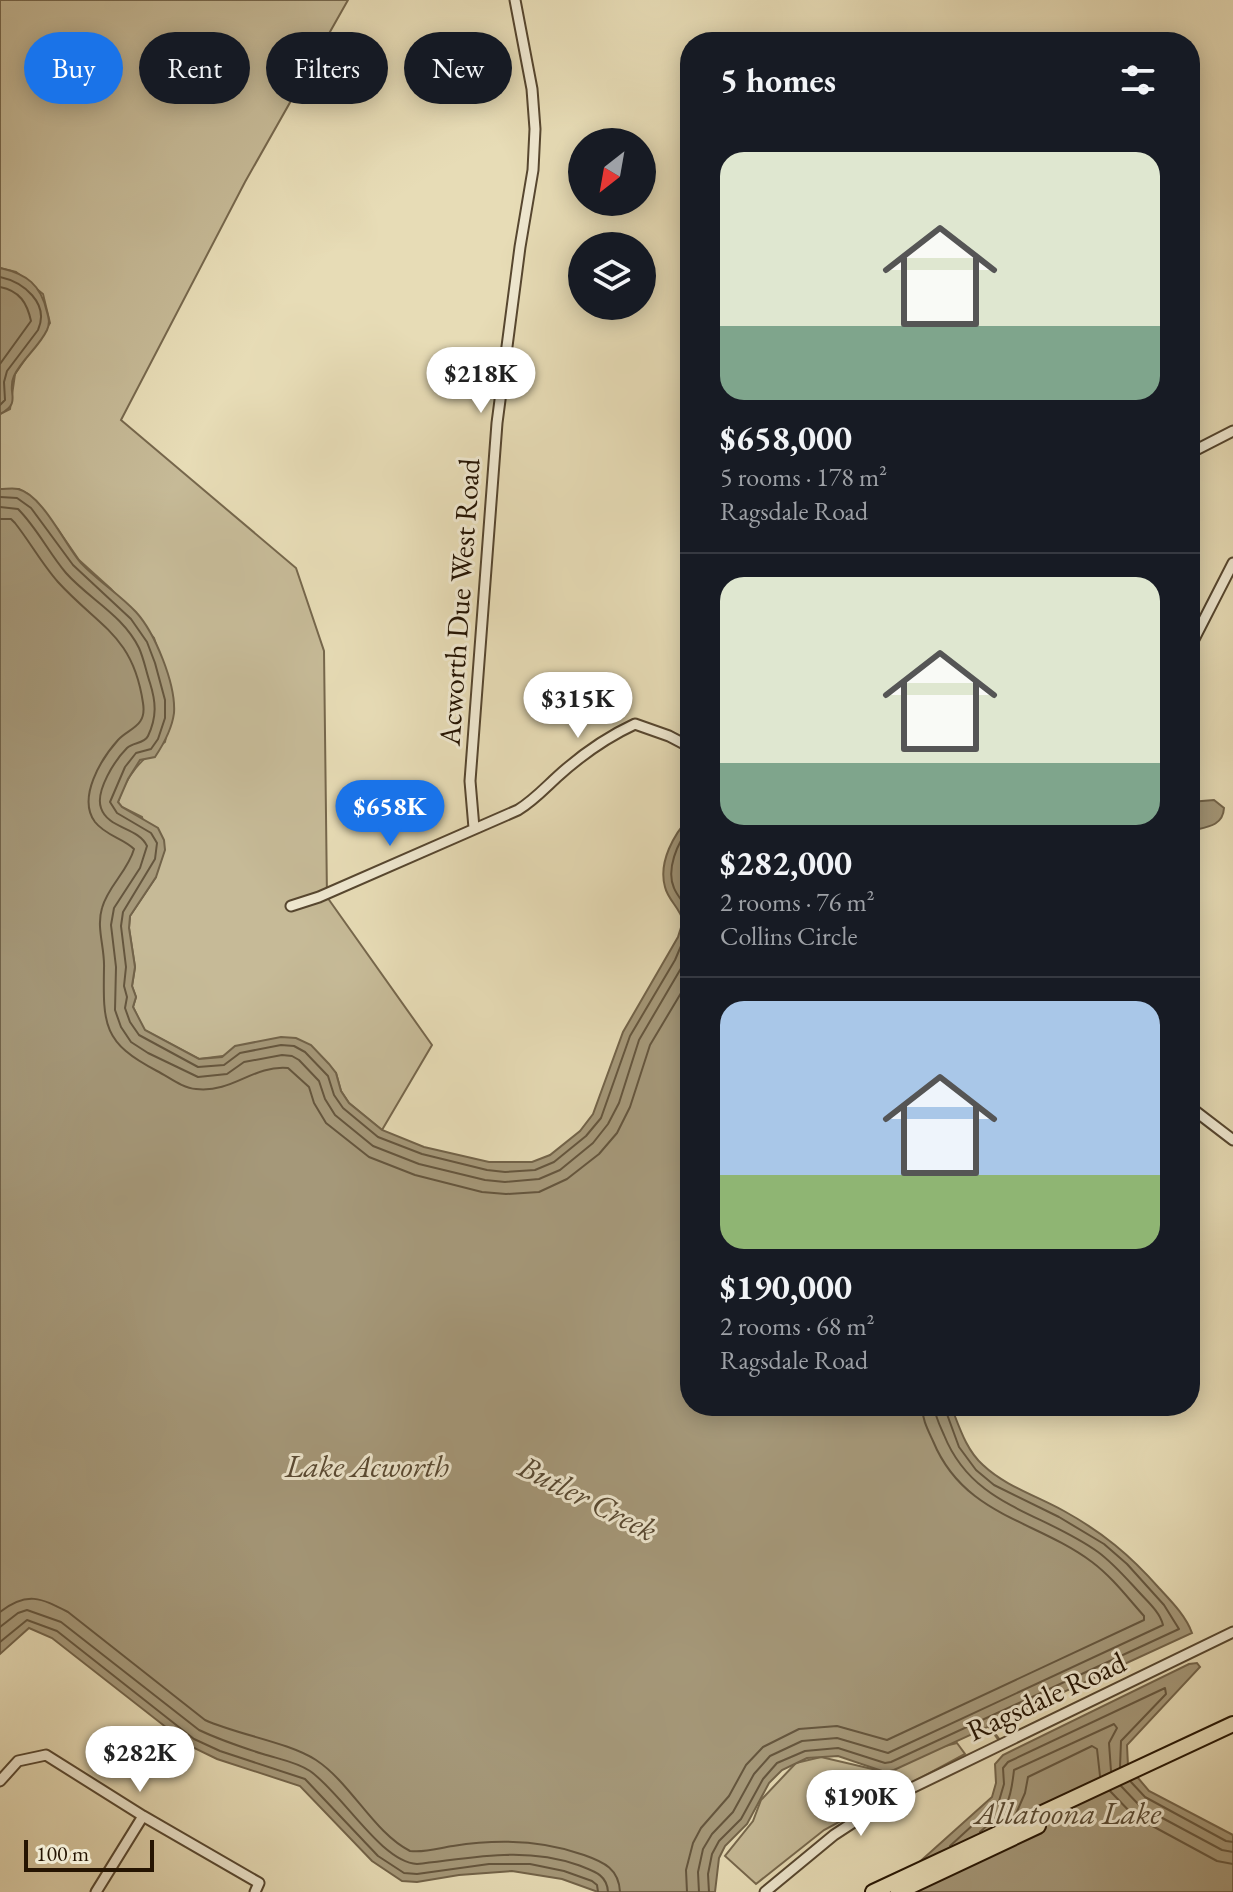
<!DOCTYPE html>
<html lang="en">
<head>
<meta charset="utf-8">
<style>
  body { margin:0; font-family:"EB Garamond",serif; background:#20242c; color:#f1f3f6; height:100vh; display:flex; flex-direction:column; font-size:30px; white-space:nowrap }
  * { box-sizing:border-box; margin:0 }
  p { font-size:26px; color:#9ea1a6 }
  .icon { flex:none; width:44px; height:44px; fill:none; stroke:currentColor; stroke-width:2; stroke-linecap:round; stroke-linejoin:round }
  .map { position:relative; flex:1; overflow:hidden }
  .panel { position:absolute; left:680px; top:32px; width:520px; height:1384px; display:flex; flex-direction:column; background:#171b24; border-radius:32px; box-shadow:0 4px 20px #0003 }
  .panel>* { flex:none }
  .hud { position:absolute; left:24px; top:32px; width:536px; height:72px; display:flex; gap:16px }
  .needle { width:52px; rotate:211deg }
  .controls { position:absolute; left:568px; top:128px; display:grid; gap:16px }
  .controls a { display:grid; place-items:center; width:88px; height:88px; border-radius:50%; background:#171b24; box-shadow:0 4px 20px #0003; font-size:40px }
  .scale { position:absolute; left:24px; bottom:20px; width:130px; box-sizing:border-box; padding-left:8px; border:4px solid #251402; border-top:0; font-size:22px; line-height:28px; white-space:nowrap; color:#251402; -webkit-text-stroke:6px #efe8d0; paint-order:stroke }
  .price { position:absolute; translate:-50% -68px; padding:0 18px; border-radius:28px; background:#fff; color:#222; font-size:26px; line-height:52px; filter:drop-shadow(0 2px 4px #0008) }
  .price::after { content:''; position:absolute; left:50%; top:48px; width:24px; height:18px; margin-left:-12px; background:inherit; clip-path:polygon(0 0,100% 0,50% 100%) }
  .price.current { background:#1a73e8; color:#fff }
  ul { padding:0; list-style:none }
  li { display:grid; align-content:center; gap:16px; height:424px; padding:0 40px }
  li+li { border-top:2px solid #363941 }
  li span { display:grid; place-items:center; height:248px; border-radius:24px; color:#555 }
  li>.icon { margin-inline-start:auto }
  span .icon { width:144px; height:144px; fill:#fffc; stroke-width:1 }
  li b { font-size:34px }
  h2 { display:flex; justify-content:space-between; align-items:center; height:96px; padding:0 40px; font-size:34px }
  .pill { padding:0 28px; border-radius:36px; background:#171b24; box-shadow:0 4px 20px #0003; font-size:28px; line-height:72px }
  .pill.current { background:#1a73e8; color:#fff }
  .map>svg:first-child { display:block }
</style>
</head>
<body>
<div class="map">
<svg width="1233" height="1892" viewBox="0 0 1233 1892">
  <rect width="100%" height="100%" fill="#e7dcb6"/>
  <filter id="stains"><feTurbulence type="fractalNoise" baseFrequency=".0025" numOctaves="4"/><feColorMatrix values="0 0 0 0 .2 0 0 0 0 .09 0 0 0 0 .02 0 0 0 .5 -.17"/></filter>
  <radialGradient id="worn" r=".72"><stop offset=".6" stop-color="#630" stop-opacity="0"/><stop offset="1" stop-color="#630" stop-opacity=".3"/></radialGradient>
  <path fill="#c6ba97" stroke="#76674c" stroke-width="2" d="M0,0h348l-103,182 -124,238 175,148 28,83 3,246 105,148 -50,85 -33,-27 -8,-12 -5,-18 -26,-28 -111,14 -55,-29 -11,-23 3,-10 -4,-11 3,-19 -6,-39 1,-12 26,-39 -14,-60 -20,-10 -4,-5c8,-27 24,-44 47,-60l8,-43 -19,-61 -43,-49 -32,-29 -22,-32 -29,-34 -9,-5h-19v-75l10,-5 5,-35 35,-51 -7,-29 -27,-22 -16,-4z
    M957,1743l8,11 -141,76 -68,54 -31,-28 28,-35 8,-21 35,-37 25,-6 64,15 56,-25z"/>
  <path fill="#a59879" stroke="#726349" stroke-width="2" d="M0,268c27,6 41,17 47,44 2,7 3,11 0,18 -8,17 -25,29 -33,46 -8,17 9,26 -14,38z
    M0,489c6,0 13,-1 18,0 25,6 47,56 63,74 17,18 38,31 55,49 19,21 40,72 38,101 -2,16 -11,32 -19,44l-15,3 -12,19 -10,23 4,5 36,21 6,12 1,10 -9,27 -26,39 -1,12 6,39 -3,19 4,11 -3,10 12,23 54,29 23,-2 13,-11 46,-9 15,1 15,7 18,19 7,9 5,18 8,12 33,27 42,17 65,15h43l18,-7 30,-24 13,-17 30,-82 55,-95 5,-16c-3,-13 -15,-21 -18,-34 -7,-25 9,-53 25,-70v589h261c8,20 15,44 32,59 22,21 54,31 81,46 38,21 66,44 95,77 12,13 27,28 33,45l-298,137 -9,2 -47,-16 -31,2 -25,12 -13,13 -22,41 -22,22 -6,12 -4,34h-117l-36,-13 -50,-8 -53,4 -42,7 -15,-1 -30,-20 -72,-75 -83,-27 -27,-13 -138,-108 -23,-10 -29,26z
    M1214,800l10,8c-1,19 -19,19 -34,23v-29z
    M1197,1663l3,4 -73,78 1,21 21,25 84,44v57h-347l106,-95 4,-14 -1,-19 8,-9 186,-91z"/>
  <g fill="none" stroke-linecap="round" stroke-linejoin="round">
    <path stroke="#65563e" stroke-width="2" d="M0,277c23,5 50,26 38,53l-31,41 -3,11 1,18 -5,5
      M0,287c20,4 27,16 31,34l-31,43
      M0,497l17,1 14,10 42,57 58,54 16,23 8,21 10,37v18l-7,21 -7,10 -15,4 -11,14 -15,35 7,11 34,20 6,10 -2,16 -32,53 -2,14 5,41 -2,19 3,11 -2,11 5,14 9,13 59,32 26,-2 16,-12 41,-8 13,1 11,6 23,24 6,19 9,13 35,29 44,17 65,16 18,2 30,-2 19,-8 32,-26 15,-18 29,-82 45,-76 15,-35
      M0,507l18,2c19,19 31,44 48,64 23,26 57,42 73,75 5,11 7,23 11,35 6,19 7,34 -2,53 -4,8 -15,6 -21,12 -12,12 -32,43 -26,60 7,21 37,19 46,38l-7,22 -26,40 -3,17 5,42 -1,43 6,17 10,15 17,11 50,24 29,-3 17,-12 38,-7 10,1 7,4 20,21 6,18 10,16 38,31 46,18 66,16 20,2 34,-3 21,-9 33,-27 15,-19 11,-21 20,-63 51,-87
      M0,519h11l4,4c15,19 27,41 43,59 41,45 75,53 85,121 4,24 -14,25 -25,37 -17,19 -41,58 -23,82 11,14 28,16 39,27 -6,22 -26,37 -32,59 -6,20 3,40 2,60 -1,57 -1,75 53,103 12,6 25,17 39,18 38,4 56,-24 92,-21l21,19 5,16 12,20 43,34 46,18 67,17 24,2 33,-2 28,-13 32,-25 18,-21 13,-26 20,-62 40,-67
      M690,829c-13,13 -24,41 -16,59 4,10 13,17 16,27
      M0,1612c27,-21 41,-14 68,0l137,108c33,15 83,22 111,40 35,23 58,73 94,91 15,2 29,-3 43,-5 44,-7 89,-6 131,9 20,7 35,14 36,37
      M0,1627l18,-14 9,-3 34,12 138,108c21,10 42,17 64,24 16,5 34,8 47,17 32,22 71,91 107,93 56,-6 107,-18 161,1 15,6 29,9 30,27
      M0,1642l27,-22 30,11 137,108 26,12 85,28 73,77 26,17 13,1 72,-10h41l34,7 28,10 5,4 1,7
      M1131,1782l14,15 81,44 7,1
      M1121,1786l19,20 82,44 11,2
      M1110,1791l24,25 83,45 16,3
      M1015,1816l10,-23 3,-16 64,-31 5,3 3,27
      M980,1832c27,-25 30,-25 34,-62l100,-46 3,4 -8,15 2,28
      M950,1846l49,-45 5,-17 -1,-16 5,-6 157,-74 1,6 -45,47 -1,26
      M687,1892l-1,-22 7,-27 8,-15 28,-32 17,-31 17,-18 36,-18 38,-3 50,14 257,-120v-4c-17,-19 -32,-39 -52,-54 -58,-43 -128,-46 -159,-121 -5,-11 -11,-22 -11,-35
      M699,1892l-1,-20 5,-23 9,-15 21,-22 21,-38 16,-18 32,-15 35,-3 51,15 275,-128c-3,-13 -16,-24 -25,-34 -13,-14 -25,-28 -40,-39 -57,-41 -125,-45 -154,-117 -4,-9 -9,-19 -10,-29
      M709,1892l-1,-18 4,-20 7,-13 22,-22 22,-40 14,-16 28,-12 33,-3 47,15 6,-1 288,-133 -15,-24 -37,-41 -23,-20 -45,-27 -65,-32 -18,-15 -17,-23 -15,-41"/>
    <path stroke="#726349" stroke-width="3" d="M988,1725l12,16"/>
    <defs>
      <path id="street" d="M1190,453l43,-22
        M1190,647l43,-84
        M474,828l-4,-47 27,-358 23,-176 13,-77 2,-41 -3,-40 -17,-89
        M291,906l28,-9 199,-87c15,-9 26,-21 39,-33 23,-21 50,-40 78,-53l34,12 21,11
        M1190,1107l43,33
        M0,1781l18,-20 28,-6 97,61 116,67 -4,9
        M96,1892l47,-76
        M765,1892l69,-57 55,-36 344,-167"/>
      <path id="primary" d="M873,1892l360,-168
        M898,1892l140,-66"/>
    </defs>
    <use href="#street" stroke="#56462f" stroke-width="13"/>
    <use href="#primary" stroke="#251402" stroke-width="18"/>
    <use href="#street" stroke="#efe8d0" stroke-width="9"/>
    <use href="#primary" stroke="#e7dcb6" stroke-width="14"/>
  </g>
  <g text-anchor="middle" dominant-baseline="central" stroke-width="6" stroke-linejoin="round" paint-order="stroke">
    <g font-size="30" fill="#251402" stroke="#efe8d0">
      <text transform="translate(459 602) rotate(-86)">Acworth Due West Road</text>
      <text transform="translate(1046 1696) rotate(-25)">Ragsdale Road</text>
    </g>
    <g font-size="32" font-style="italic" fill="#584932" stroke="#efe8d0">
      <text x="367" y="1466">Lake Acworth</text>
      <text transform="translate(588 1498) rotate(27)">Butler Creek</text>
      <text x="1068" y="1813">Allatoona Lake</text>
    </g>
  </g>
  <rect width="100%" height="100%" filter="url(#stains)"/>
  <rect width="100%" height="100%" fill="url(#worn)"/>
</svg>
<div class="controls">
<a><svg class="needle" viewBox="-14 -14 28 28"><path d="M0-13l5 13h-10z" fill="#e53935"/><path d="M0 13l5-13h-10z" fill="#9ea1a6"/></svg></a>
<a><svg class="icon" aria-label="layers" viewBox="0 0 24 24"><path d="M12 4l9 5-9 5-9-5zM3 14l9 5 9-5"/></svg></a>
</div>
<div class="scale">100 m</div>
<b class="price" style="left:481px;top:415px">$218K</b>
<b class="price" style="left:578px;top:740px">$315K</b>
<b class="price current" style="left:390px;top:848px">$658K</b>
<b class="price" style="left:140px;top:1794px">$282K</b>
<b class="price" style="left:861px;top:1838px">$190K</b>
<div class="hud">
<a class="pill current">Buy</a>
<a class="pill">Rent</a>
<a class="pill">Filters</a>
<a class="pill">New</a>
</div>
<section class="panel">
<h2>5 homes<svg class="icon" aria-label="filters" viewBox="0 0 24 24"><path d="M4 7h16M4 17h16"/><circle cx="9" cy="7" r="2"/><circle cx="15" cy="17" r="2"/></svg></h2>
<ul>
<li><span style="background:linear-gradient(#dfe7d0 70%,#7fa58c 0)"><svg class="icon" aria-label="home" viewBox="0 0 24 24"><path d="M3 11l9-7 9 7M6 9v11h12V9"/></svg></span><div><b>$658,000</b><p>5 rooms · 178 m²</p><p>Ragsdale Road</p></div></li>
<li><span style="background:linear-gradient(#dfe7d0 75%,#7fa58c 0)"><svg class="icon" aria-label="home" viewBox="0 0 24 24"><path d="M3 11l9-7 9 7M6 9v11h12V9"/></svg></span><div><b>$282,000</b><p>2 rooms · 76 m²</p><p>Collins Circle</p></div></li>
<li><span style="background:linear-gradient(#a9c7e8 70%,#8fb573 0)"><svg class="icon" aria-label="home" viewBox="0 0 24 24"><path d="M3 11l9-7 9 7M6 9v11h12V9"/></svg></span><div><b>$190,000</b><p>2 rooms · 68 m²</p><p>Ragsdale Road</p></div></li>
</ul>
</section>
</div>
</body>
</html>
